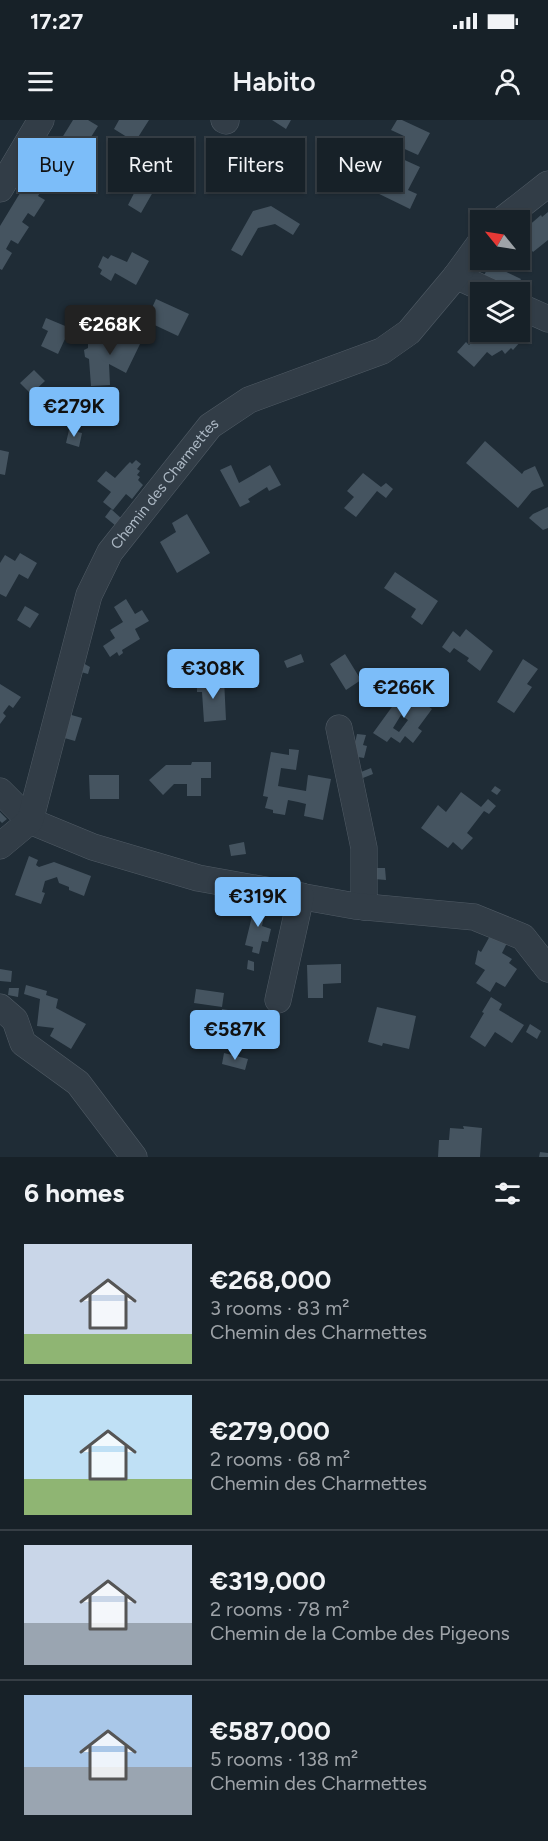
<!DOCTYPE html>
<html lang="en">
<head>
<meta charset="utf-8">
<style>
  body { margin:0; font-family:Figtree,sans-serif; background:#202930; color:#f1f3f6; height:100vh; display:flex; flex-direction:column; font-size:22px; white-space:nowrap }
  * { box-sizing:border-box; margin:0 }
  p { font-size:20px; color:#9ea3a8 }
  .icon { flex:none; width:33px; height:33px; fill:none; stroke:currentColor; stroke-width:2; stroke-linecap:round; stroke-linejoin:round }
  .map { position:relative; height:1037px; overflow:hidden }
  .panel { display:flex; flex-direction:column; background:#172128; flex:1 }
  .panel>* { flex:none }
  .top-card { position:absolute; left:18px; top:18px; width:513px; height:54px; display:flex; gap:12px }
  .needle { width:39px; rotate:300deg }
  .controls { position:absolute; left:470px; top:90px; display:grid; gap:12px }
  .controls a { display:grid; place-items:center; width:60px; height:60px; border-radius:0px; background:#172128; box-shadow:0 2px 4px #0004,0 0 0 2px #363e45; font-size:30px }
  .price { position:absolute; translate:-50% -51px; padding:0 14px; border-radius:6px; background:#7cbdf9; color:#111; font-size:20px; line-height:39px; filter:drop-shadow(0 2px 3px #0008) }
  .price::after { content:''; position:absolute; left:50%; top:36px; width:18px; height:14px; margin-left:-9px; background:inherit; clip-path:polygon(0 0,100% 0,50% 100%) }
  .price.current { background:#222; color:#fff }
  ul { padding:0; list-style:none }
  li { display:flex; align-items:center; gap:18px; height:150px; padding:0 24px }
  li+li { border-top:2px solid #363e45 }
  li span { display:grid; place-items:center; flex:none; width:168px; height:120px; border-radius:0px; color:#555 }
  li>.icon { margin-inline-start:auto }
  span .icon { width:72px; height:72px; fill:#fffc; stroke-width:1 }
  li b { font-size:26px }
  h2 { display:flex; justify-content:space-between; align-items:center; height:72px; padding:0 24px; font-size:26px }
  .chip { padding:0 21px; border-radius:0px; background:#172128; box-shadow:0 2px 4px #0004,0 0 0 2px #363e45; font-size:21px; line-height:54px }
  .chip.current { background:#7cbdf9; color:#111 }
  .status { display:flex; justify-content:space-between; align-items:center; height:42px; padding:0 30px; background:#172128; direction:ltr }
  .status svg { height:16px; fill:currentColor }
  header { display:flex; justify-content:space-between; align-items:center; height:78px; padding:0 24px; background:#172128; font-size:27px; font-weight:600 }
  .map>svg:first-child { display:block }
</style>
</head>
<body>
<div class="status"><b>17:27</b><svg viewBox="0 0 49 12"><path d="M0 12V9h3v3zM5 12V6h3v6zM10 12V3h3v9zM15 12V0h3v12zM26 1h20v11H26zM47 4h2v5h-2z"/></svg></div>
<header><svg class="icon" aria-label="menu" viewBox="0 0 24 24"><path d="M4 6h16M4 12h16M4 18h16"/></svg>Habito<svg class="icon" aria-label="person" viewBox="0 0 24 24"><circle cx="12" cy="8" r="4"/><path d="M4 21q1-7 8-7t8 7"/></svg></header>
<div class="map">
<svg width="548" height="1037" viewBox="0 0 548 1037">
  <rect width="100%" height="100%" fill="#1f2c36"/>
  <path fill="#455460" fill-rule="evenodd" d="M73,0h15l10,6 -26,41 -20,-13z
    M119,0h30l-14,22 -21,-13z
    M272,0h19l-5,9z
    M397,0h5l28,13 -12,22 -20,-9 6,-10 -13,-6z
    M176,34l19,11 -10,17 -20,-11 -24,42 -13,-8 23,-45 8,-2 3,2 2,-4 8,5z
    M398,37l22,10 -12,23 9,4 -7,15 -41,-20 12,-27 11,5z
    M37,45l8,5 3,-5 14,8 -11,17 -7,-4 -6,10 7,4 -11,17 -6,-4 -6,9 7,5 -11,17 -7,-4 -5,9 6,4 -10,17 -2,-1v-43z
    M271,86l29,18 -7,11 -18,-11 -17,4 -16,28 -11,-6 22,-39z
    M548,92v28l-15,12 -4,-5 -6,4 -4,-6v-11l22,-19 1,2z
    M132,132l17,9 -13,24 -21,-12 -4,8 -11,-7 2,-4 -4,-3 5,-11 5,3 3,-4 16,7z
    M490,144l31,15 -7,13 -32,-13z
    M156,179l33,15 -11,22 -32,-15z
    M46,198l24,10 -12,26 -17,-8 7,-15 -6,-3z
    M108,207l28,13 -1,2 5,2 -14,29 -17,-9 1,21 -19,1 -2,-27 -4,-2 -1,-7 4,-2v-4h12z
    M482,212h22l5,3 3,-2 9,8 -8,9 -2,-2 -6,6 -3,-4 -10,6 -5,-4 -13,15 -17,-15 9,-10 3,3z
    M34,250l11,11 -14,13 -11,-11z
    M69,310l13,3 -3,14 -13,-4z
    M485,321l37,33 2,-3 11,-5 9,20 -12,5 -14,17 -52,-45z
    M0,330l9,2 -4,23 -5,-1z
    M136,340l5,4 -4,5 3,2 -3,4 3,2 -2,3 5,5 -11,14 -6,-5 -13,16 -10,-8 8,-10 -14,-11 9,-10 9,7 11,-12 4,-4 2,2z
    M231,345l8,18 31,-18 11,20 -12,6 -2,-4 -19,12 2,3 -10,5 -20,-37z
    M363,353l18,14 5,-4 7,6 -7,9 -9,-7 -21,26 -12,-9 10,-11 -7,-6z
    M548,387v21l-5,2 -14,-12 4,-4z
    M111,389l11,10 -6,7 -11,-9z
    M187,394l23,39 -33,20 -17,-31 16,-10 -4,-9z
    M20,433l17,10 -9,16 -9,-5 -13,23 -6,-3v-31l5,-8 10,6z
    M395,452l43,29 -16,24 -11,-8 5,-8 -32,-21z
    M126,479l9,15 7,-4 7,11 -14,8 5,10 -18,11 1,3 -4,3 -2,-4 -7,5 -7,-11 12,-8 -5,-8 13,-8 -9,-15z
    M25,486l14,8 -9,14 -13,-8z
    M466,509l27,22 -13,20 -13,-10 2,-3 -15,-10 -4,5 -8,-6 11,-16 7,6z
    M301,534l3,8 -17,6 -3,-7z
    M345,534l16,26 -15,10 -16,-26z
    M523,539l15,10 -11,15 5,3 -18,26 -17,-11z
    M83,543l7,4 -2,7 -7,-2z
    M224,559l2,41 -22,2 -2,-30h-5v-11z
    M0,564l21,13 -8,11 -4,-3 -6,8 3,3 -6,8z
    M405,569l27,20 -14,19 4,3 -9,12 -8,-7 -5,7 -9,-6 -4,5 -14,-9zM401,595l7,5 -9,12 -6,-4z
    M68,594l14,4 -7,23 -14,-4z
    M357,614l9,1 -3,10 4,1 -3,12 -12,-2z
    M289,629l10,1 -3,20 -15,-2 -3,18 28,5 2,-16 23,4 -8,41 -19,-4 2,-12 -8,-2 -10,-2 -3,15 -12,-2v-3l-8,-2 3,-11 -5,-1 8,-44 18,3z
    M192,642h19v16h-10v18h-14v-12h-13l-11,11 -14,-15 17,-15h25z
    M371,648l2,6 -10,4 -2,-6z
    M89,655h30v24h-29z
    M495,666l6,4 -4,5 -6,-4z
    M461,672l20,15 7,-8 8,7 -7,8 -5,-3 -17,22 6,5 -11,12 -9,-8 -5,6 -27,-20 17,-23 8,7z
    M0,692l7,7 -5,4 -2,-2z
    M244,722l2,12 -15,2 -2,-11z
    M29,736l9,4 -2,5 3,2 15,-5 37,14 -7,20 -15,-6v-3l-10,-4 -2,-6 -12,4 -3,11 3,1 -4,11 -26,-9z
    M374,748h11l1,12 -12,-1z
    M254,777l8,3 -1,6 5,1 -4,19 9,3 -3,13 -6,-1 -3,13 -7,-2 1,-5 -8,-2 10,-41h-3z
    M491,814l16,9 -5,10 10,6 -3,4 8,6 -12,18 -9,-5 -6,10 -14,-9 9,-13 -10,-6 3,-14 3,2z
    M248,840l6,2v9l-7,-2z
    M341,844v19l-18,1v14h-15l-1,-33z
    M0,849l12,2 -1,11 -11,-1z
    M26,865l21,6 -1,4 12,4 -2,9 30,16 -15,25 -21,-13 4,-8 -17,-2 3,-27 -16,-5z
    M9,868h10l-1,9 -10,-2z
    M196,869l28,4 -2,14 -28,-4z
    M491,877l11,7 -3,6 25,15 -12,18 -17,-11 -10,15 -15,-10 14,-24 -2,-1z
    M377,887l39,9 -7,33 -26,-6 -1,3 -14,-4z
    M222,889l30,5 -3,22 -31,-5 -1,8 -11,-2 3,-22 12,2z
    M530,904l11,7 -4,8 -11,-7z
    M224,933l24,6 -3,11 -23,-6z
    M463,1006l19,2 -2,29h-42l1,-17h10l1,-12 14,1z
    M540,1032l8,1v4h-9z"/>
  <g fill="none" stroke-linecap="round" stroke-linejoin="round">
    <defs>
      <g id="minor">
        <path d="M224,0l2,1"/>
        <path d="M0,69l41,-69"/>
        <path d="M502,100l46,-36"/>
        <path d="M456,156l35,16"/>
        <path d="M519,186l29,13"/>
        <path d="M339,608l25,120v59"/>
        <path d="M0,671l30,30 63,26 105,31 157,28 119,11 49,20 25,32"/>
        <path id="s1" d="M0,726l30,-25 59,-226 21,-43 100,-126 39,-26 133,-49 27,-19 47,-56 24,-33"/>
        <path d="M278,880l23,-104"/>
        <path d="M0,887l15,13 8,23 55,40 56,74"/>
      </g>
    </defs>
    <use href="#minor" stroke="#505b65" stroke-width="27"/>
    <use href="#minor" stroke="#323d47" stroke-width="26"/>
  </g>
  <g text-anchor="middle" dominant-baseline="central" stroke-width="5" stroke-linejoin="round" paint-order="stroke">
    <g font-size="15" fill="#acb8c4" stroke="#18222b">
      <text stroke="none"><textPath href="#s1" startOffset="408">Chemin des Charmettes</textPath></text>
    </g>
  </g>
</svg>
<div class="controls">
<a><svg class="needle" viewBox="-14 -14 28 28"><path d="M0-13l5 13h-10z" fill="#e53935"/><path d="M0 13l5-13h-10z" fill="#9ea3a8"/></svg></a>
<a><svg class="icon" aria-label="layers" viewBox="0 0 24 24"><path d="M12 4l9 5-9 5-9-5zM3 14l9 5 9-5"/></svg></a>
</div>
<b class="price current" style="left:110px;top:236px">€268K</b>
<b class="price" style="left:74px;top:318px">€279K</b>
<b class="price" style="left:213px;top:580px">€308K</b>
<b class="price" style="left:404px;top:599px">€266K</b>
<b class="price" style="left:258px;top:808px">€319K</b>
<b class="price" style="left:235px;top:941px">€587K</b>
<div class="top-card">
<a class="chip current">Buy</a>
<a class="chip">Rent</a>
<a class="chip">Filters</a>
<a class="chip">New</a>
</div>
</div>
<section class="panel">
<h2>6 homes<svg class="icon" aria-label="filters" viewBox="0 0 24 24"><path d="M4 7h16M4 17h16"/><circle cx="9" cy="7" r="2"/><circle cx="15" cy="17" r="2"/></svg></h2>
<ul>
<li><span style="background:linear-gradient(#c9d6e8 75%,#8fb573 0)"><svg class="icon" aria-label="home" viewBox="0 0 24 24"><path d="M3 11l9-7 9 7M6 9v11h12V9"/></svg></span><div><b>€268,000</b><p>3 rooms · 83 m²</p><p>Chemin des Charmettes</p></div></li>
<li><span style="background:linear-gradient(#bfe0f5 70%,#8fb573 0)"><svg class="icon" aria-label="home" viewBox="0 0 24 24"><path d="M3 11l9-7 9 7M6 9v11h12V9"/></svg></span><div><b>€279,000</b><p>2 rooms · 68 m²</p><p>Chemin des Charmettes</p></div></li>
<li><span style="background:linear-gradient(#c9d6e8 65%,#9aa5b1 0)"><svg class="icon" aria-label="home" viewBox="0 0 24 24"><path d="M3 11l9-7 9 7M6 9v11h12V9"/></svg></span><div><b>€319,000</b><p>2 rooms · 78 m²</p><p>Chemin de la Combe des Pigeons</p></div></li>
<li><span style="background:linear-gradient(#a9c7e8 60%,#9aa5b1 0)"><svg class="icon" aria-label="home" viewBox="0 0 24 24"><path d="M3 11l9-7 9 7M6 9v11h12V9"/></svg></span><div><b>€587,000</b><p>5 rooms · 138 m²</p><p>Chemin des Charmettes</p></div></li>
</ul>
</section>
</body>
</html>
